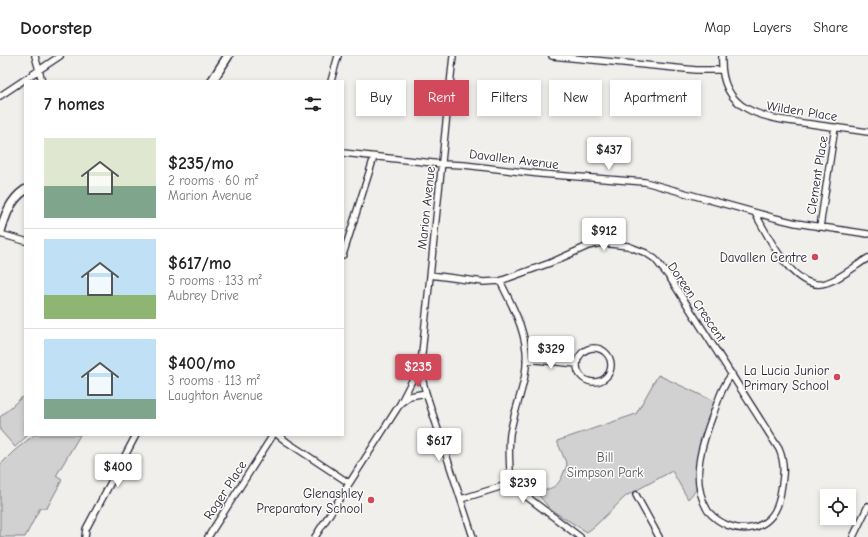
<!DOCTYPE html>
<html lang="en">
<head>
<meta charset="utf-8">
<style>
  body { margin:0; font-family:"Comic Neue",sans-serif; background:#f6f6f6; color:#222; height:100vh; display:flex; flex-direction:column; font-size:15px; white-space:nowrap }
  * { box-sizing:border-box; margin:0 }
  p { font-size:13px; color:#767676 }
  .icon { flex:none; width:22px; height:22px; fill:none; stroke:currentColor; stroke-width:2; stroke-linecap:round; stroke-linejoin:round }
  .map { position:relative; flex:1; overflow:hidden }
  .side { position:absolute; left:24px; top:24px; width:320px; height:356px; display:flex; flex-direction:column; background:#fff; border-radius:0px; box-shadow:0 2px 6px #0003 }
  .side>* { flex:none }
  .guide { position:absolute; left:356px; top:24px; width:380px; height:36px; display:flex; gap:8px }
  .controls { position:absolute; left:820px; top:433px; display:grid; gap:8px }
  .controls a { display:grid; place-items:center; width:36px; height:36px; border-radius:0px; background:#fff; box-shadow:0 2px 6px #0003; font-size:20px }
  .price { position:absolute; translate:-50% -34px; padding:0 9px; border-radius:4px; background:#fff; color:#222; font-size:13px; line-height:26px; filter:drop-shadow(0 1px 2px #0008) }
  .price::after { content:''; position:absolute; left:50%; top:24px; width:12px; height:9px; margin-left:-6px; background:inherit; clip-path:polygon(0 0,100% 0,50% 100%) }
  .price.on { background:#d1495b; color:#fff }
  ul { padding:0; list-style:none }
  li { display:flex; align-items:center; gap:12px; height:100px; padding:0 20px }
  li+li { border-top:1px solid #e0e0e0 }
  li span { display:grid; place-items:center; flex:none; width:112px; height:80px; border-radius:0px; color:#555 }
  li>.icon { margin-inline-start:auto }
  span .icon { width:48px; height:48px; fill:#fffc; stroke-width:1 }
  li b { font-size:17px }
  h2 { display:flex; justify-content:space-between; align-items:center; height:48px; padding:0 20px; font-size:17px }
  .chip { padding:0 14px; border-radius:0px; background:#fff; box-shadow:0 2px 6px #0003; font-size:14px; line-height:36px }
  .chip.on { background:#d1495b; color:#fff }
  header { display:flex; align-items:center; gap:24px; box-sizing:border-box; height:56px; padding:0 20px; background:#fff; border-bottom:1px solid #e0e0e0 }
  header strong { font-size:19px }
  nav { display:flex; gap:22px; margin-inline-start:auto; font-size:14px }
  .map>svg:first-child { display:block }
</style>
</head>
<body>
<header>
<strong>Doorstep</strong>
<nav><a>Map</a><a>Layers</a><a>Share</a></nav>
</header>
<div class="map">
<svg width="868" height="481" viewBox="0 0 868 481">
  <rect width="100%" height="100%" fill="#f0efec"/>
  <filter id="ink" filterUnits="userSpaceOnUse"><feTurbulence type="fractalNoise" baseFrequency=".025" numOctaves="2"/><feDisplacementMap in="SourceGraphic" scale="8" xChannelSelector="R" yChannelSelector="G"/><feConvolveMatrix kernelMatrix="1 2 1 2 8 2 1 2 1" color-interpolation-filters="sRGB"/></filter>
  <g filter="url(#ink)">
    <path fill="#d2d1d1" stroke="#7a7a86" d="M658,319l60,28 -19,61 -3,26 -8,9 -16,-28 -46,25 -31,30 -8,6 -36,-22 -15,-18c23,-5 22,-6 31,-27l-10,-24 79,-27z
      M22,341l3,4v34h3l-13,12 -15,-17v-13z
      M34,379h46l-24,41 6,4 -15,28h-7l-15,29h-25v-72l14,-14z"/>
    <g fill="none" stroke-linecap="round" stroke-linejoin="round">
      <defs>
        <path id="street" d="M35,0l7,25
          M453,0l-32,307 2,19 3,11 47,144
          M552,0l144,14h25
          M722,0c-3,58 44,62 89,68 19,3 38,5 57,8
          M331,25l7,-25
          M0,40l60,-40
          M343,97l99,11 22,1 76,9 105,8 130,36 21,5 72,11
          M755,157c13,23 39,80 71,70 15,-4 29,-17 42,-25
          M820,171l15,-100
          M0,178l25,7
          M343,199l31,-98
          M430,219l54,7 16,-1 50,-18 38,-17 13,-3 27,3 18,7 9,6 15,19 109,171c7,16 4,30 1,47 -7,40 -50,41 -72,15 -19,-31 -6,-68 6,-99 5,-14 9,-27 18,-38
          M500,225c11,22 23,44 26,69 3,29 -11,55 -16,84 -2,17 0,35 1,52
          M577 309a17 17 0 1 1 34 0a17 17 0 1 1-34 0Z
          M526,303l51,5
          M402,346l8,-6 16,-3
          M278,379l9,7 62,41
          M636,439l23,42
          M461,443l42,-13 11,1 66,50
          M85,481l1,-8 50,-94
          M208,481l65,-102
          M315,481l85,-133 20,-39
          M853,481l15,-31"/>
        <path id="secondary" d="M212,25l16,-25
          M0,177c5,-17 10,-33 25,-43"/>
      </defs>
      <use href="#street" stroke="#22223b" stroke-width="8"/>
      <use href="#secondary" stroke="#22223b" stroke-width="11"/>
      <use href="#street" stroke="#fdfcf7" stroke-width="5.5"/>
      <use href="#secondary" stroke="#fdfcf7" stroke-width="8"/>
    </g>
  </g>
  <g fill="#d1495b" stroke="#fdfcf7" stroke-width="1.5">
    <circle cx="815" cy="201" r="4"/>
    <circle cx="837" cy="321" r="4"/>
    <circle cx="371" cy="444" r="4"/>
  </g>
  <g text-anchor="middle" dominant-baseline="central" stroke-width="3" stroke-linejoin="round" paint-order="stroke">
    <g font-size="13" fill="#22223b" stroke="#fdfcf7">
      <text transform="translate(802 55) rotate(9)">Wilden Place</text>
      <text transform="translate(514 103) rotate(7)">Davallen Avenue</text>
      <text transform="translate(817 119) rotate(-81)">Clement Place</text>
      <text transform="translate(426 152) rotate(-84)">Marion Avenue</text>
      <text transform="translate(697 246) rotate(56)">Doreen Crescent</text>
      <text transform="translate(225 434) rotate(-57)">Roger Place</text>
    </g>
    <g font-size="13" fill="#22223b" stroke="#fdfcf7" text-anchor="end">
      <text x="807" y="201">Davallen Centre</text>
      <text x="829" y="314">La Lucia Junior<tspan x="829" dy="15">Primary School</tspan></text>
      <text x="363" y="437">Glenashley<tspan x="363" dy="15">Preparatory School</tspan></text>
    </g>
    <g font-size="13" fill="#575768" stroke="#fdfcf7">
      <text x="605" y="401">Bill<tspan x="605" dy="15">Simpson Park</tspan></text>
    </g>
  </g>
</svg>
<div class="controls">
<a><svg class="icon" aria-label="locate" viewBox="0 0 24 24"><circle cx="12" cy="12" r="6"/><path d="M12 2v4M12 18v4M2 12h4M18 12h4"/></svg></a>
</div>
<b class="price" style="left:609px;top:115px">$437</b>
<b class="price" style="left:604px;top:196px">$912</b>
<b class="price" style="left:551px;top:314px">$329</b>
<b class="price on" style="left:418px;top:332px">$235</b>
<b class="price" style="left:439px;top:406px">$617</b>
<b class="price" style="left:118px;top:432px">$400</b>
<b class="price" style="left:523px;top:448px">$239</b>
<div class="guide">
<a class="chip">Buy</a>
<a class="chip on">Rent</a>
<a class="chip">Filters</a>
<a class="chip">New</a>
<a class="chip">Apartment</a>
</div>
<section class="side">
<h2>7 homes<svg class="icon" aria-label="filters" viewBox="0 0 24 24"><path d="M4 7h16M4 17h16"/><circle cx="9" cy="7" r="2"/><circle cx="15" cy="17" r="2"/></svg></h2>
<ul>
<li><span style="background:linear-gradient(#dfe7d0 60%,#7fa58c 0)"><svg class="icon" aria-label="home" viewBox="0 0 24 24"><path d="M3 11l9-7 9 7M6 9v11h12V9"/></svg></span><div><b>$235/mo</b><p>2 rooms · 60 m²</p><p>Marion Avenue</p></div></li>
<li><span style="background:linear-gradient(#bfe0f5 70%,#8fb573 0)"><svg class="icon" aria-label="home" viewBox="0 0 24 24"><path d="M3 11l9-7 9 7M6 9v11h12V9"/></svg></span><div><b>$617/mo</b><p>5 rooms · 133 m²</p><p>Aubrey Drive</p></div></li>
<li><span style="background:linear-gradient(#bfe0f5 75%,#7fa58c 0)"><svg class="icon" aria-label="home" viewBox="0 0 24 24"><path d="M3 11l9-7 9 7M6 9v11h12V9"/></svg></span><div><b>$400/mo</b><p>3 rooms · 113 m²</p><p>Laughton Avenue</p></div></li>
</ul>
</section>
</div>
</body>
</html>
